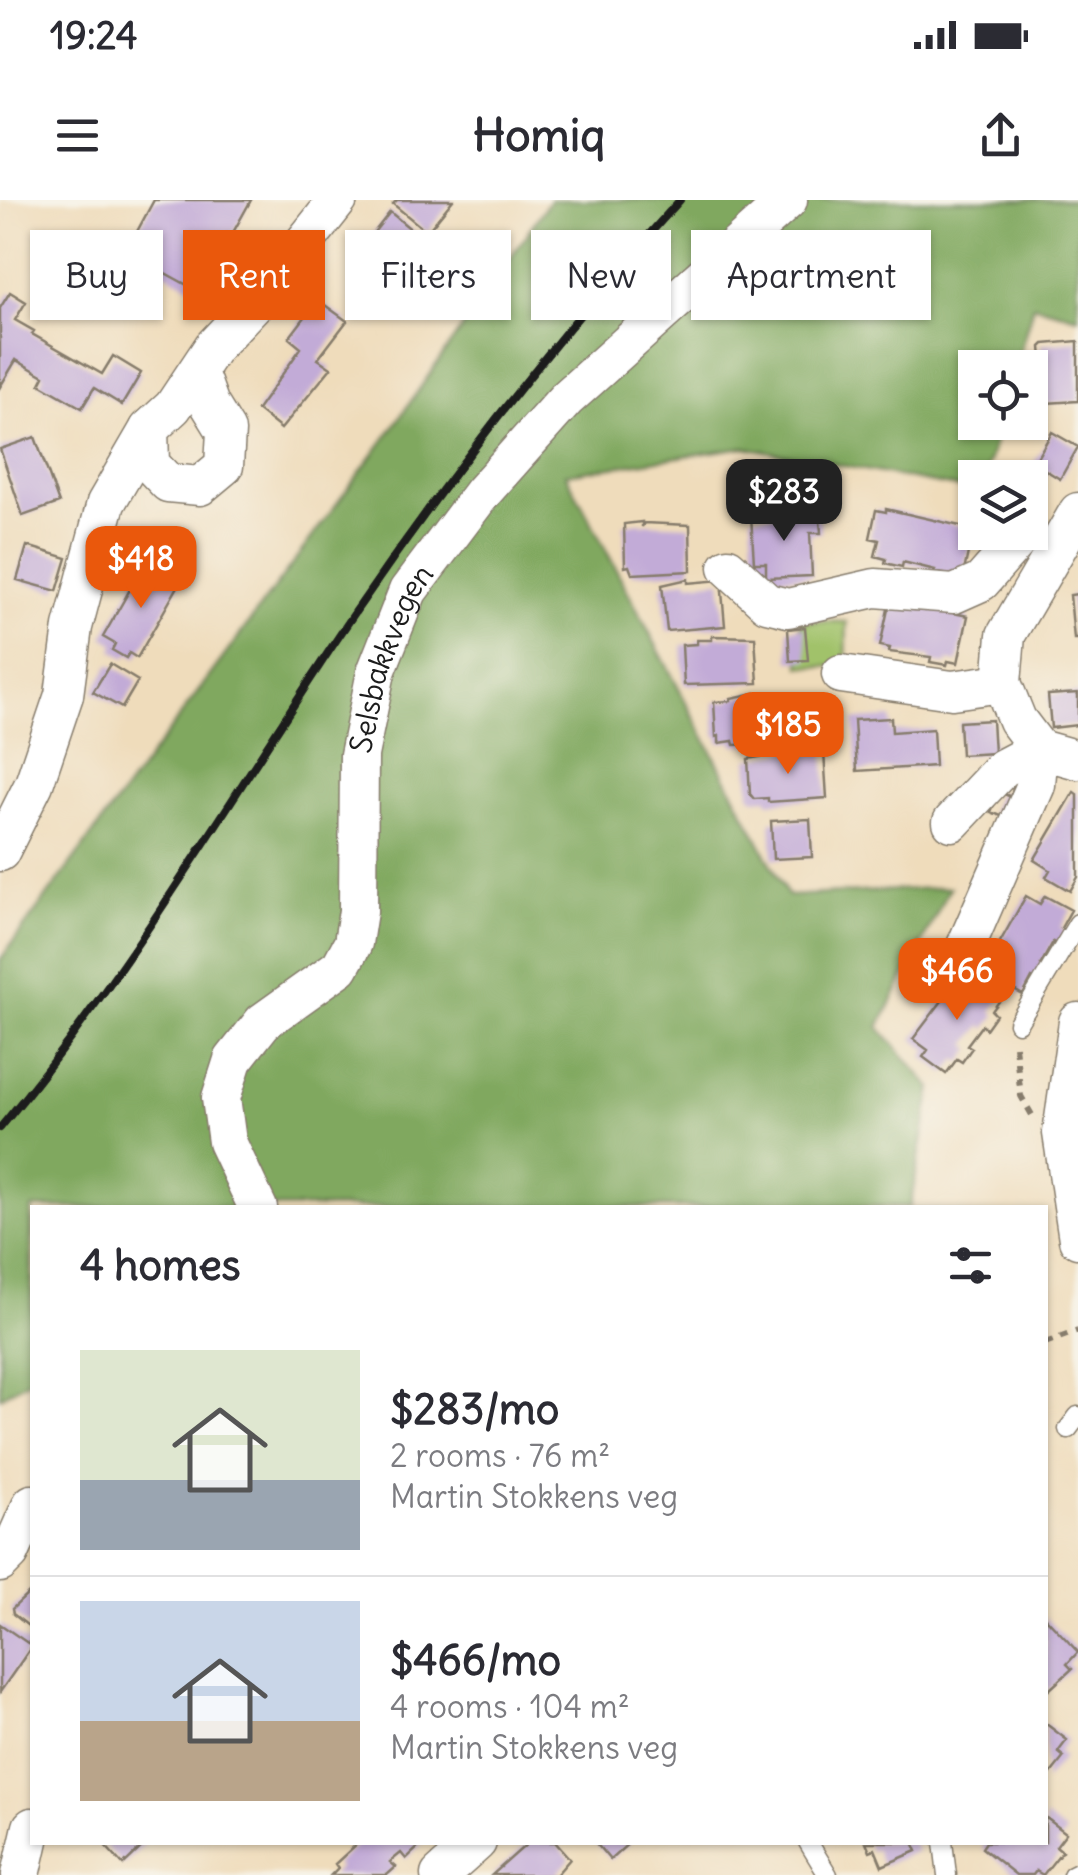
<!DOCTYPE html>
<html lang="en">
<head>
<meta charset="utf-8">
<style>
  body { margin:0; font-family:Delius,sans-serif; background:#f7f7f7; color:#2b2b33; height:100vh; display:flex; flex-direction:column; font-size:38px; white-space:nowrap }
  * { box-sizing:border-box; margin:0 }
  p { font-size:32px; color:#7c7c81 }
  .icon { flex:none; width:55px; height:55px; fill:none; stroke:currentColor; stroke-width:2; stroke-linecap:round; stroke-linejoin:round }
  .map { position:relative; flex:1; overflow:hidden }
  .panel { position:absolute; left:30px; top:1005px; width:1018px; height:640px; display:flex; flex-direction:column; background:#fff; border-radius:0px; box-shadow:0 2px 8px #0004 }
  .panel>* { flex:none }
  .banner { position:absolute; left:30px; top:30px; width:1020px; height:90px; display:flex; gap:20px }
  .buttons { position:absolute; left:958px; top:150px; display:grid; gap:20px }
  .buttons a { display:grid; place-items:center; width:90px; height:90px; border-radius:0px; background:#fff; box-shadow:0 2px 8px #0004; font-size:50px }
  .price { position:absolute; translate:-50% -85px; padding:0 22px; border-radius:20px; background:#ea580c; color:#fff; font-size:32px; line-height:65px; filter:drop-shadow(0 2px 5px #0008) }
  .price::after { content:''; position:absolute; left:50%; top:60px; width:30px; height:22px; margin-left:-15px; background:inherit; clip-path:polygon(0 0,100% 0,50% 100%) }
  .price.on { background:#222; color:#fff }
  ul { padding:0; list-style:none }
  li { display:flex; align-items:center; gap:30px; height:250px; padding:0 50px }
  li+li { border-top:2px solid #e1e1e2 }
  li span { display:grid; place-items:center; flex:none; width:280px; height:200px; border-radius:0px; color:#555 }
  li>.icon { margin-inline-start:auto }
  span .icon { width:120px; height:120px; fill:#fffc; stroke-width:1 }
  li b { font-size:42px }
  h2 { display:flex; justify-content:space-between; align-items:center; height:120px; padding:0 50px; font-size:42px }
  .tag { padding:0 35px; border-radius:0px; background:#fff; box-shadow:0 2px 8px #0004; font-size:35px; line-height:90px }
  .tag.on { background:#ea580c; color:#fff }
  .status { display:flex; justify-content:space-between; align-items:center; height:70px; padding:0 50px; background:#fff; direction:ltr }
  .status svg { height:28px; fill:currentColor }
  header { display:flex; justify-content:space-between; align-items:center; height:130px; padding:0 50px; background:#fff; font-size:45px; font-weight:700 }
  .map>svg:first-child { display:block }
</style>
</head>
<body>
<div class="status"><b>19:24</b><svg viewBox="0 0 49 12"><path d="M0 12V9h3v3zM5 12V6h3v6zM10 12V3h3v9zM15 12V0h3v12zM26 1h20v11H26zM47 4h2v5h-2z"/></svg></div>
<header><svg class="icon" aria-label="menu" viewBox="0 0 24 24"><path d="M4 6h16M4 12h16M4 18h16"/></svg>Homiq<svg class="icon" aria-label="share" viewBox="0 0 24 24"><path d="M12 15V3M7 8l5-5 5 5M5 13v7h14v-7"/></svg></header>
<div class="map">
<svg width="1078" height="1675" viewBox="0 0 1078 1675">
  <rect width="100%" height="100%" fill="#f7f3e8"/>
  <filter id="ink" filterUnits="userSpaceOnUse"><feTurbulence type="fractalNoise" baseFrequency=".01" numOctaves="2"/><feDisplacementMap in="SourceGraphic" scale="20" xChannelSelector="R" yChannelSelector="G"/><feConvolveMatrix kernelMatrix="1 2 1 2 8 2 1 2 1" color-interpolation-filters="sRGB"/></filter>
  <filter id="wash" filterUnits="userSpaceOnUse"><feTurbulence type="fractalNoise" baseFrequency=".0048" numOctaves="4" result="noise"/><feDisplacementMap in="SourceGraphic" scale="40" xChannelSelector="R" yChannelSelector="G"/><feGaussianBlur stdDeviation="2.25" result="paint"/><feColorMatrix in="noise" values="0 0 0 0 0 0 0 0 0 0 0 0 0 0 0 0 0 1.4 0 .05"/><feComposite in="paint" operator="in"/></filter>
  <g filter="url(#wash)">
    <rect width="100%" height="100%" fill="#efdcbb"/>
    <path fill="#a1c26b" stroke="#5e6f44" stroke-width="2.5" d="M801,421l46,1 -1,45 -46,-1z"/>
    <path fill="#80a85f" stroke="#4e623e" stroke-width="2.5" d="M550,0h528v117l-45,-12 -17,62 -41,1v54l25,1 -15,54 -10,1v13l-231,-44 -178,27 222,422 162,-9 -71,140 53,61 -22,119 -878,1v170l-32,19v-437l389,-527z"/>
    <g id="blocks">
      <path fill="#c2abd7" d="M154,0h97l-51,92 -64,-35 7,-12 -10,-6z
        M397,0h56l-26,32 -34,-28z
        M390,12l29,24 -31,38 -28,-24z
        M426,73l19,12 -17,26 -18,-12z
        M10,92l16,10 -11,18 19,11 -2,3 70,40 11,-18 28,17 -19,32 -28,-17 -12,20 -42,-24 4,-8 -28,-16 -16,27v-79z
        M318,100l29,21 -29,38 13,9 -50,61 -24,-19 44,-62 -12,-10z
        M1078,141v60l-32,2 -5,-56 3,-3z
        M1052,232l26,15 -18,32 -26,-16z
        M35,237l24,66 -36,13 -23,-67z
        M886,309l87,20 -10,47 -29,-3 1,-3 -32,-8 -1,5 -17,-4 1,-4 -11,-3 4,-16 -9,-2 6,-28 10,2z
        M809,313l11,8 1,12h-11l2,43 -46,2v-15h-12l-3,-47z
        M642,322v5l2,-4 46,2 1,46 -59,3 -3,-8 -4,1 -1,-43z
        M27,346l40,12 -10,33 -40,-11z
        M145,363l35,20 -43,75 -8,-5 -3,5 -14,-8 3,-6 -12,-7z
        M688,379v4l33,-3 4,46 -58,5 -5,-46z
        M1078,394v45h-4l-4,-44z
        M890,400l78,16 -10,47 -10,-2 -1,4 -17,-3 1,-5 -42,-5 1,-4 -10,-2z
        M805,427l3,33 -18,1 -2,-32z
        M712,436l43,1 3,46 -74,2 -2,-40 15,-1v-4h15z
        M110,464l28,17 -16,27 -29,-16z
        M755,493l1,4 33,-2 3,47 -58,3 -1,-4 -14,2v-7l-3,1 -2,-35 17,-1v-3z
        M1078,493v32l-27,3 -3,-33z
        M891,518l1,14 41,-3 2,37 -78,5 -3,-51z
        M992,520l2,33 -33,2 -2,-33z
        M790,551v3l34,-2 3,46 -59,4v-4l-14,1 -4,-5 -2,-35z
        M999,592l20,8 -8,20 -20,-8z
        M1074,592l4,3v82l-8,14 -24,-14 4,-7 -16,-10z
        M810,619l2,38 -39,2 -2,-38z
        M1026,696l14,8 5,-8 26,14 -10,18 5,3 -8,14 -5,-3 -12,22 4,2 -8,15 -5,-3 -9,17 -25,-14 5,-7 -16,-9z
        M961,776l14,10 6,-7 22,17 -11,15 4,4 -10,14 -4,-4 -15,20 5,3 -10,14 -5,-3 -11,15 -23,-17 5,-7 -15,-11z
        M30,1392l2,2v35l-19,-15 -1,-5z
        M1045,1417l33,35 -11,12 5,5 -23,21 -4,-4z
        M0,1424l32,22 -32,46z
        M1045,1523l22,17 -9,12 6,5 -19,24z
        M1045,1617l21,16 -10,13 6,5 -19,24 -7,-4 -3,4h-17l-34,-27 4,-6h59z
        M102,1642h45l-24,23z
        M359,1642h65l-18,17 -5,-6 -11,9 6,5 -9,8h-56l7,-7 -3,-4z
        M529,1642h26l15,17 -14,16h-64z
        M595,1642h35l-20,18z
        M866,1642h47l4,9 -35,15 -7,-17 -5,2z"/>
    </g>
  </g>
  <g filter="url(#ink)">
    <use href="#blocks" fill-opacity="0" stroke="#867c6c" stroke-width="2.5"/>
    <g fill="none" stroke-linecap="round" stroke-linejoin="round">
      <defs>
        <path id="lane" d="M1018,823l60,-100
          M1068,1229l10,-13
          M808,1642l20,33
          M943,1642l4,33
          M1072,1675l6,-3"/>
        <g id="street">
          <path d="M198,172l12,33 16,26 -2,35 -24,20 -32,-3 -18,-19 -1,-35 24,-22 40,-60 52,-55 73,-92"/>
          <path d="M1078,312l-72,123 -4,48 15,37 22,29 39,11"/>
          <path d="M728,367l39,36 21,5 87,-20 79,6 27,-12 44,-50"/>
          <path d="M841,474l111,16 50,-7"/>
          <path d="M952,622l51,-54 36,-19 -3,36 -74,170"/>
          <path d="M0,652l34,-68 30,-89 9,-68 33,-124 43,-74"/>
          <path d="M1078,822l-16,111 16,106"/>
          <path id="s1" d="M258,1008l-31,-66 -6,-44 12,-38 30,-38 77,-55 13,-24 5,-32 1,-156 17,-83 32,-81 74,-98 84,-94 222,-199"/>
          <path d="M0,1363l10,-10 22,-49"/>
          <path d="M21,1675l11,-48"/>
          <path d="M440,1675l37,-33"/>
        </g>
      </defs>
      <use href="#lane" stroke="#867c6c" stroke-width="21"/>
      <use href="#street" stroke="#867c6c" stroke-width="41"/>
      <path stroke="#867c6c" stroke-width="6" stroke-dasharray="8 8" stroke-linecap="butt" d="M1015,846l6,50 11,19
        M1045,1143l33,-12"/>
      <use href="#lane" stroke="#fff" stroke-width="18"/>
      <use href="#street" stroke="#fff" stroke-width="38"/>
      <path stroke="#1c1c1c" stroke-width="8" d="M0,928c135,-162 238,-344 356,-517 99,-144 207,-282 324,-411"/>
    </g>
  </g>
  <g text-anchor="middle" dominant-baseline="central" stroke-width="9" stroke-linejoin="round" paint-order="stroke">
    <g font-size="30" fill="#1c1c1c" stroke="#f7f3e8">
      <text stroke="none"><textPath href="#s1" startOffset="618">Selsbakkvegen</textPath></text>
    </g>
  </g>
</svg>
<div class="buttons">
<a><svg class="icon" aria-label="locate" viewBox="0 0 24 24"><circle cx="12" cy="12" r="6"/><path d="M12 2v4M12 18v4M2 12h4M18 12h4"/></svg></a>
<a><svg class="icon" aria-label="layers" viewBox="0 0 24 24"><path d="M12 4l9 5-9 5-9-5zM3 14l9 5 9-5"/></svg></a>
</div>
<b class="price on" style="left:784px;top:344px">$283</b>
<b class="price" style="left:141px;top:411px">$418</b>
<b class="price" style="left:788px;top:577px">$185</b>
<b class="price" style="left:957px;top:823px">$466</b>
<div class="banner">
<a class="tag">Buy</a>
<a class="tag on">Rent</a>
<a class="tag">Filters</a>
<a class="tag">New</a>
<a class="tag">Apartment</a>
</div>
<section class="panel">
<h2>4 homes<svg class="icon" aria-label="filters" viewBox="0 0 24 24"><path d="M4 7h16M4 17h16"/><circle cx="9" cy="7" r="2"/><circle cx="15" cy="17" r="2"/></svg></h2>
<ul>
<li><span style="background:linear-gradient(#dfe7d0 65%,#9aa5b1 0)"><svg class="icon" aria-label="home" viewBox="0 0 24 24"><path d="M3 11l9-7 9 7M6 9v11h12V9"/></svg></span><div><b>$283/mo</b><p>2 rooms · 76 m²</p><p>Martin Stokkens veg</p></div></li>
<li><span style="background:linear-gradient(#c9d6e8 60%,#b9a48a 0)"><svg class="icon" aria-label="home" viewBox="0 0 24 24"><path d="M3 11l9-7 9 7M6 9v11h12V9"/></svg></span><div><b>$466/mo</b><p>4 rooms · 104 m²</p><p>Martin Stokkens veg</p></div></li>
</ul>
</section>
</div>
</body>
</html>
